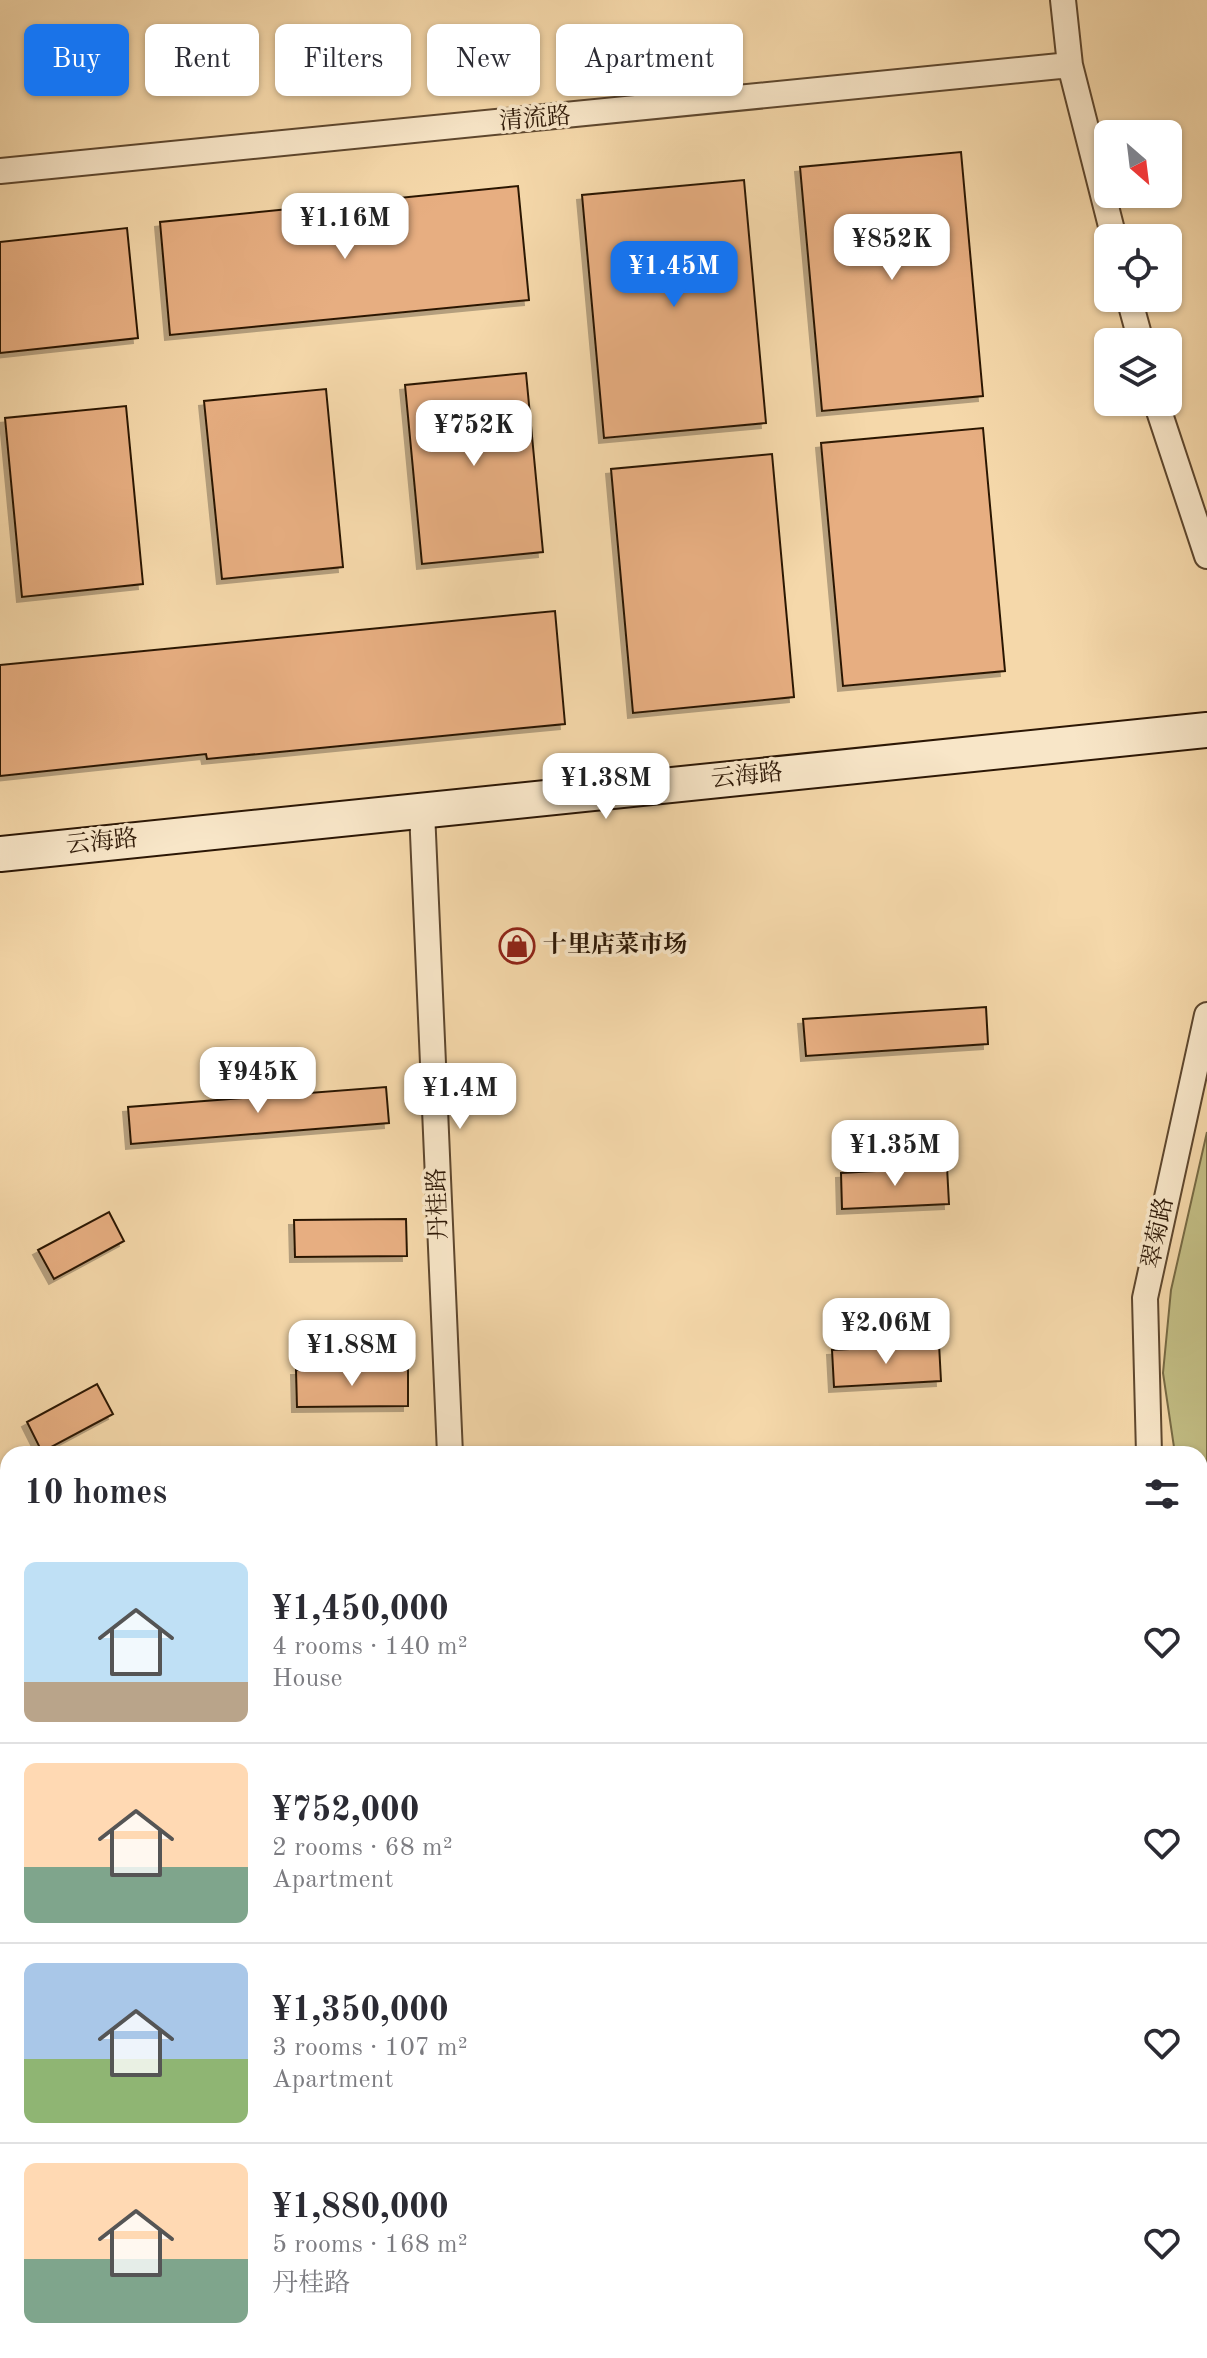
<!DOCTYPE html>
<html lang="en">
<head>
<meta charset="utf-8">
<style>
  body { margin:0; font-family:"Old Standard TT","Noto Serif SC",serif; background:#f2f2f3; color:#2b2b33; height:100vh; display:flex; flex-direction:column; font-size:30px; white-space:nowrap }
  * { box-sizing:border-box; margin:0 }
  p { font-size:26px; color:#7c7c81 }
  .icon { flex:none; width:44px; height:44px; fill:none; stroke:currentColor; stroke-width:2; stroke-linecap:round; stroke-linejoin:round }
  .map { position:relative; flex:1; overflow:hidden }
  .drawer { position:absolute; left:0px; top:1446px; width:1208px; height:912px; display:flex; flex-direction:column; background:#fff; border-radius:24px 24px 0 0; box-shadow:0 2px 6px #0004 }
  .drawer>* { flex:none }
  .hud { position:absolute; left:24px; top:24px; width:800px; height:72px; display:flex; gap:16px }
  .needle { width:52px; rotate:152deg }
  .fabs { position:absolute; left:1094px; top:120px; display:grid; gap:16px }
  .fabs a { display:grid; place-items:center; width:88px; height:88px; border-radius:12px; background:#fff; box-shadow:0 2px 6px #0004; font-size:40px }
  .price { position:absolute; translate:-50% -68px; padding:0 18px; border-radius:16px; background:#fff; color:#222; font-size:26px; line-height:52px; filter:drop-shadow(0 2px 4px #0008) }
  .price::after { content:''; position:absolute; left:50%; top:48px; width:24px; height:18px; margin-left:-12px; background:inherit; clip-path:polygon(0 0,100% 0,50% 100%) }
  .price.current { background:#1a73e8; color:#fff }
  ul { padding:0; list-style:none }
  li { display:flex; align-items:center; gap:24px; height:200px; padding:0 24px }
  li+li { border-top:2px solid #e1e1e2 }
  li span { display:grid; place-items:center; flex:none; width:224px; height:160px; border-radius:12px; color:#555 }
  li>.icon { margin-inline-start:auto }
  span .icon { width:96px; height:96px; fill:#fffc; stroke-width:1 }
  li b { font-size:34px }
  h2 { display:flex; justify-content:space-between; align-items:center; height:96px; padding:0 24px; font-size:34px }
  .tag { padding:0 28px; border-radius:12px; background:#fff; box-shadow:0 2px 6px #0004; font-size:28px; line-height:72px }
  .tag.current { background:#1a73e8; color:#fff }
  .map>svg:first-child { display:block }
</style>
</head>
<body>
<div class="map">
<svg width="1207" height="2358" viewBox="0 0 1207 2358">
  <defs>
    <filter id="shadow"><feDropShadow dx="-5" dy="5" stdDeviation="0" flood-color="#0004"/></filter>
  </defs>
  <rect width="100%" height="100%" fill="#f5d8aa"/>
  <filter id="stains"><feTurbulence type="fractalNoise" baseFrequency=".0025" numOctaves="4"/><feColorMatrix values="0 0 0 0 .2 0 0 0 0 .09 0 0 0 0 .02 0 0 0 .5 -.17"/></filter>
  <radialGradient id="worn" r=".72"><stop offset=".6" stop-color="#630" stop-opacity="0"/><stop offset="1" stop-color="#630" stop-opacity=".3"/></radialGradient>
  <path fill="#c2bd84" stroke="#776a44" stroke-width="2" d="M1207,1132v467l-7,-29v-116h-25l-12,-81 8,-83z"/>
  <path fill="#9cb9ab" stroke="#6f7869" stroke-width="2" d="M8,2317v33h55l-19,8h-44v-37z
    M134,2350h555l-35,8h-507z
    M972,2350h161l-17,8h-113z"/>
  <path fill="#e7ae81" stroke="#2c1705" stroke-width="2" filter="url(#shadow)" d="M961,152l22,244 -161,15 -22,-244z
    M744,180l22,243 -162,15 -22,-243z
    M518,186l11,114 -359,35 -10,-113z
    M127,228l11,110 -138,15v-111z
    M526,373l17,179 -121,12 -17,-179z
    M326,389l17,178 -121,12 -18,-178z
    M126,406l17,178 -121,13 -17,-179z
    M983,428l22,243 -162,15 -22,-243z
    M772,454l22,243 -161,16 -22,-244z
    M555,611l10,113 -358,35 -1,-5 -206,22v-111z
    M986,1007l2,37 -182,12 -3,-37z
    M386,1087l3,36 -258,21 -3,-37z
    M947,1167l2,37 -107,5 -1,-36z
    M109,1212l15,29 -70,38 -16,-29z
    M406,1219l1,37 -112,1 -1,-37z
    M939,1344l2,37 -107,6 -2,-37z
    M408,1369v37l-111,1 -1,-37z
    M97,1384l16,30 -71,38 -15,-30z"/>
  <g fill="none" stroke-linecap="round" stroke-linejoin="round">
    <defs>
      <path id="street" d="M1063,0l7,65 44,173
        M0,171l1070,-106
        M1129,298l12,44
        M1156,402l51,154
        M422,811l28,643
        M1149,1454l-4,-156 62,-283
        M1200,1696l7,13
        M505,2350l1,8"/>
      <path id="secondary" d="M0,854l1207,-124
        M1200,2186h7
        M0,2228l8,-1"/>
    </defs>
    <use href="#street" stroke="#5e472e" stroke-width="28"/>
    <use href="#secondary" stroke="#2c1705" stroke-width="38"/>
    <use href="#street" stroke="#f8e6c8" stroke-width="24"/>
    <use href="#secondary" stroke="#f8e6c8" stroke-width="34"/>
  </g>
  <defs>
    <symbol id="shop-ring" viewBox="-11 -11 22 22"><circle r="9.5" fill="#f8e6c8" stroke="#8f2418" stroke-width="1.5"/><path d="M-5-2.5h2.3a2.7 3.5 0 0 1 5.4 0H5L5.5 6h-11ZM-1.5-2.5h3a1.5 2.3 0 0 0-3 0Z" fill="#8f2418"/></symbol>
  </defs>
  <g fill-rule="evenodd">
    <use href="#shop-ring" x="497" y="926" width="40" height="40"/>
  </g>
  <g text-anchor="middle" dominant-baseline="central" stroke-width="7" stroke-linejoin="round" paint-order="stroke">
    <g font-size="24" fill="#2c1705" stroke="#f8e6c8">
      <text transform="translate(535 120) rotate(-5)">清流路</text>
      <text transform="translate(747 777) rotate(-6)">云海路</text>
      <text transform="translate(102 843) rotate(-6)">云海路</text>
      <text transform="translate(439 1204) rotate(-92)">丹桂路</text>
      <text transform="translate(1159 1233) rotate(-78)">翠菊路</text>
    </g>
    <g font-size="24" font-weight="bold" fill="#2c1705" stroke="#f8e6c8" text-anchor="start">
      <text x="543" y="946">十里店菜市场</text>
    </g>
  </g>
  <rect width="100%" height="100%" filter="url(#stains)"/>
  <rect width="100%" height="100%" fill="url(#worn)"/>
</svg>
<div class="fabs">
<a><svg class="needle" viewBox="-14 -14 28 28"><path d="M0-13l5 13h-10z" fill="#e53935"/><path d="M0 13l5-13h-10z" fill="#7c7c81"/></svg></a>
<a><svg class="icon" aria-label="locate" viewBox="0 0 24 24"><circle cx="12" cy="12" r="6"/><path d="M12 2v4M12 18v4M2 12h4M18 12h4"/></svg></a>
<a><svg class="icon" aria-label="layers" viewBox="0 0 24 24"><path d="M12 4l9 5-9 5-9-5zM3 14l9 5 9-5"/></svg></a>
</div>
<b class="price" style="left:345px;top:261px">¥1.16M</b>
<b class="price" style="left:892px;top:282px">¥852K</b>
<b class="price current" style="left:674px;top:309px">¥1.45M</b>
<b class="price" style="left:474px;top:468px">¥752K</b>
<b class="price" style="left:606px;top:821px">¥1.38M</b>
<b class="price" style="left:258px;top:1115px">¥945K</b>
<b class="price" style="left:460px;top:1131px">¥1.4M</b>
<b class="price" style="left:895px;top:1188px">¥1.35M</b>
<b class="price" style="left:886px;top:1366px">¥2.06M</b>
<b class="price" style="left:352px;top:1388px">¥1.88M</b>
<div class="hud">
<a class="tag current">Buy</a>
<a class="tag">Rent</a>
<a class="tag">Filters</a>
<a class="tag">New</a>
<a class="tag">Apartment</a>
</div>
<section class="drawer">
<h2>10 homes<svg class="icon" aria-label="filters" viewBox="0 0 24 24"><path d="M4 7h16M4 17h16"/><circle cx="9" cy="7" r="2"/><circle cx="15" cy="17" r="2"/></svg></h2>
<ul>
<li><span style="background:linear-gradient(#bfe0f5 75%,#b9a48a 0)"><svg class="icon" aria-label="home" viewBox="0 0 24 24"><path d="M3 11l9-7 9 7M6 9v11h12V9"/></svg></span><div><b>¥1,450,000</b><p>4 rooms · 140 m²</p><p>House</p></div><svg class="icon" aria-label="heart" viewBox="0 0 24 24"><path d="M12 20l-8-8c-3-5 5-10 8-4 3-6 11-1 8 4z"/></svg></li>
<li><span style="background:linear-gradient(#ffd9b3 65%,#7fa58c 0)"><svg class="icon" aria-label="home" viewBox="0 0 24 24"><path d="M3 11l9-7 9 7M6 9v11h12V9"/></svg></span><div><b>¥752,000</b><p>2 rooms · 68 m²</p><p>Apartment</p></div><svg class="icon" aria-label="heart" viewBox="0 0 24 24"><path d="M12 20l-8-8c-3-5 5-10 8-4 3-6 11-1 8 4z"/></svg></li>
<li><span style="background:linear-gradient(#a9c7e8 60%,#8fb573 0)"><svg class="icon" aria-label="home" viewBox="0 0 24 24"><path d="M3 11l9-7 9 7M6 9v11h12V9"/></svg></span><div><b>¥1,350,000</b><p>3 rooms · 107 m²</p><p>Apartment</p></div><svg class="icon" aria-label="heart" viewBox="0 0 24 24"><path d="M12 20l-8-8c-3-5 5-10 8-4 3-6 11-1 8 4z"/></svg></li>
<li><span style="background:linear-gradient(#ffd9b3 60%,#7fa58c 0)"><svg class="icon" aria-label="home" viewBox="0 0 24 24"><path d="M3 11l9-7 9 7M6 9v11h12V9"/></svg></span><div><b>¥1,880,000</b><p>5 rooms · 168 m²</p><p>丹桂路</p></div><svg class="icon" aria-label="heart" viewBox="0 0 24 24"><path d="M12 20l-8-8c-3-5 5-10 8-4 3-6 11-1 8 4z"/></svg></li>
</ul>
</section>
</div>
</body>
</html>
